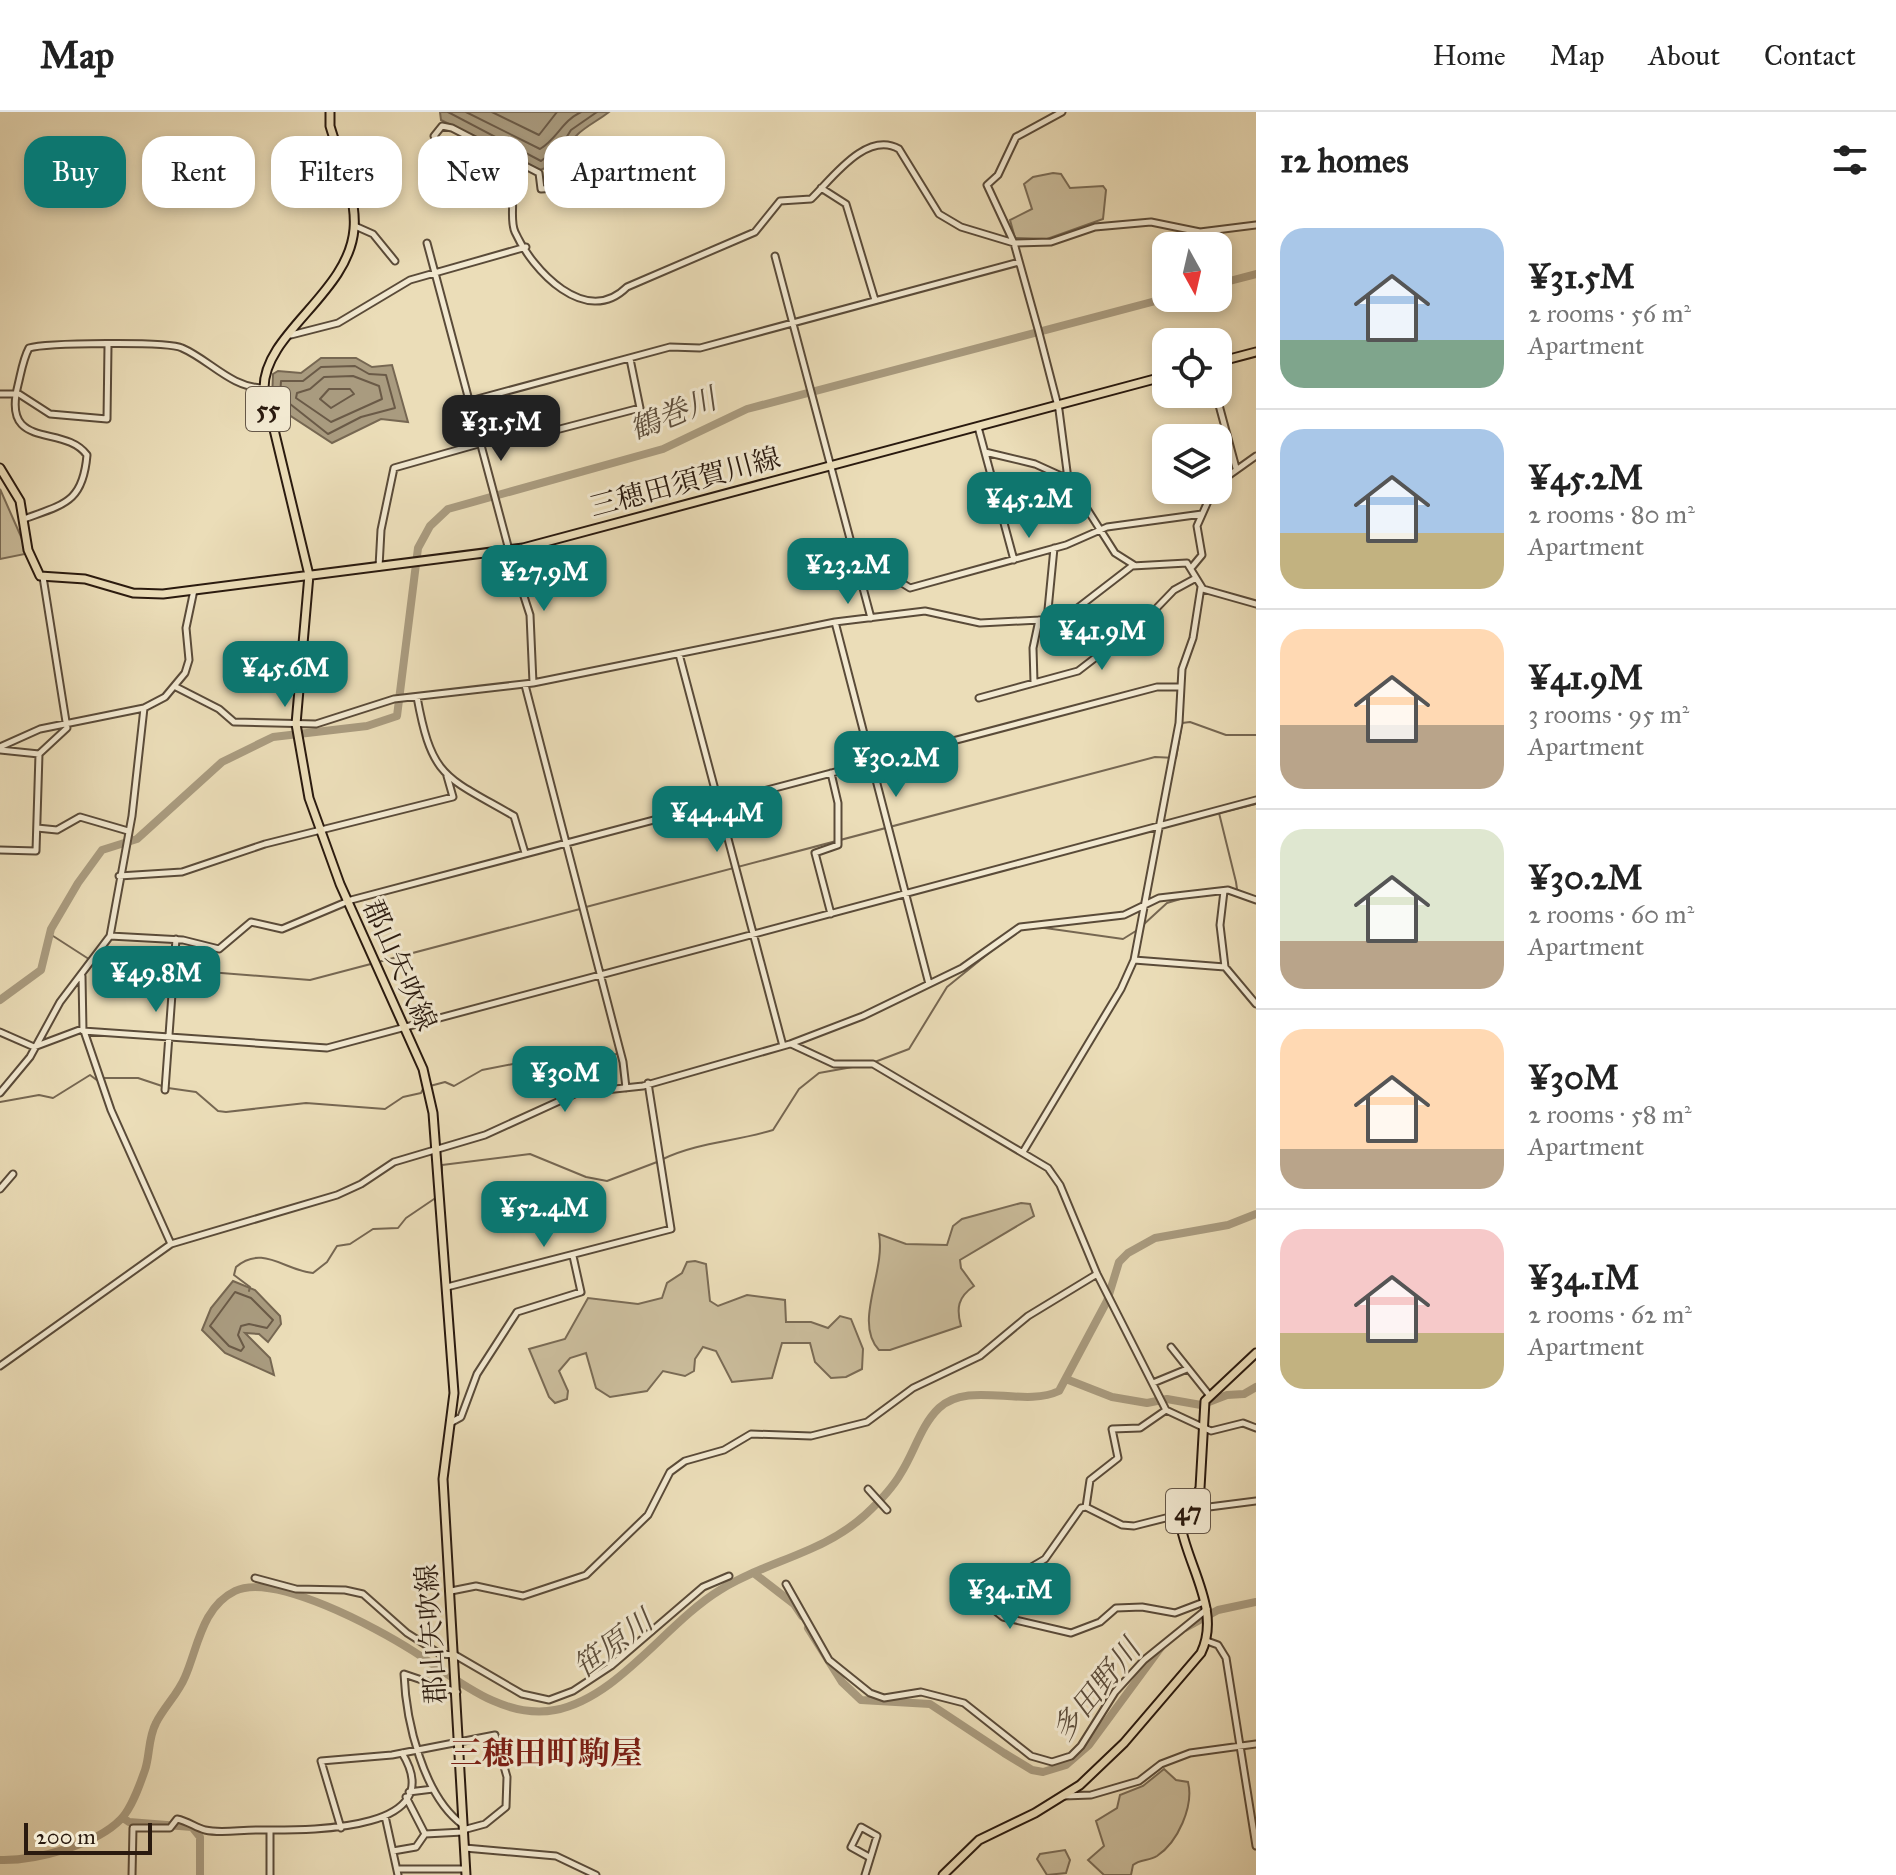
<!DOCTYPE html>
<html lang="en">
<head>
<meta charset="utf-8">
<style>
  body { margin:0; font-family:"IM FELL Great Primer","Noto Serif JP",serif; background:#f2f2f2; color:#222; height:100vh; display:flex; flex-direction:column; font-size:30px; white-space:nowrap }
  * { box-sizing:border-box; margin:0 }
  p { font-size:26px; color:#767676 }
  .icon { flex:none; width:44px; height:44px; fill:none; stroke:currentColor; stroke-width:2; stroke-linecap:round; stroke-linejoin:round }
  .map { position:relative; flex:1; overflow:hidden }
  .drawer { display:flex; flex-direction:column; background:#fff; width:640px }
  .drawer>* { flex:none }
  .top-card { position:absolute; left:24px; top:24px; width:760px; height:72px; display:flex; gap:16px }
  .needle { width:52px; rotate:172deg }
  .fabs { position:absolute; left:1152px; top:120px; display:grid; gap:16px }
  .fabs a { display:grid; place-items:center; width:80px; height:80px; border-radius:16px; background:#fff; box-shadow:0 4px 12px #0003; font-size:40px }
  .scale { position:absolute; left:24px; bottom:20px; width:128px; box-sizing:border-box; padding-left:8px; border:4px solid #2a1a0f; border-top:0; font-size:22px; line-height:28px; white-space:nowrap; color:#2a1a0f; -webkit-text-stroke:6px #f2e9d1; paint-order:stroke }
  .price { position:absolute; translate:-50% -68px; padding:0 18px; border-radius:16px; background:#0f766e; color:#fff; font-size:26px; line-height:52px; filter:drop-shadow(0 2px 4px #0008) }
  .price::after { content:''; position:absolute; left:50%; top:48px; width:24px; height:18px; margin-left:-12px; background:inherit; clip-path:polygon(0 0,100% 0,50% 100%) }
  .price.selected { background:#222; color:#fff }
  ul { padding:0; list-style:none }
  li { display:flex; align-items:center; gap:24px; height:200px; padding:0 24px }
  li+li { border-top:2px solid #e0e0e0 }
  li span { display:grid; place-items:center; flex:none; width:224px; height:160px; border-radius:24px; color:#555 }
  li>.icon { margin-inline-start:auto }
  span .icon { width:96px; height:96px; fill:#fffc; stroke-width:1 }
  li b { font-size:34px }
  h2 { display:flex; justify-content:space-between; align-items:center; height:96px; padding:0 24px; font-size:34px }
  .tag { padding:0 28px; border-radius:24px; background:#fff; box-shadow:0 4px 12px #0003; font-size:28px; line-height:72px }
  .tag.selected { background:#0f766e; color:#fff }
  header { display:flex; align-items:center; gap:48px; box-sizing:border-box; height:112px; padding:0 40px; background:#fff; border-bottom:2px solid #e0e0e0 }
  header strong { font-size:38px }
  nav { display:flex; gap:44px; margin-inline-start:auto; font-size:28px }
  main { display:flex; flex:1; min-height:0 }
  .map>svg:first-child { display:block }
</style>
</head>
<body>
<header>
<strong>Map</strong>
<nav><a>Home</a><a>Map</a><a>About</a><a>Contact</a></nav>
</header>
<main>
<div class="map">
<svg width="1256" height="1763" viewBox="0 0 1256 1763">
  <rect width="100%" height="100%" fill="#ebddb8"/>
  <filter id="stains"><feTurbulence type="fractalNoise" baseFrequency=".0025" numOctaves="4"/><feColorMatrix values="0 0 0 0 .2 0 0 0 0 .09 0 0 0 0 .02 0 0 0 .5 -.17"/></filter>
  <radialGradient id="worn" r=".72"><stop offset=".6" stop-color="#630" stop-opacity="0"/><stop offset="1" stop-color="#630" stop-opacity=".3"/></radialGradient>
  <path fill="#cabc9b" stroke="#7a6b55" stroke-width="2" d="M1053,61l8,1 9,14 33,-2 3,4 -3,29 -56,20 -32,-1 -5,-18 22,-11 -8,-25 9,-7z
    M0,377l26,59 -1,6 -25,5z
    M1021,1091l9,1 4,12 -74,44 1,8 13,18c-16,11 -18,22 -13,40l-71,24h-11c-26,-28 7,-78 0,-116l27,10 41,1 6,-19 9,-7z
    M695,1149l11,3 4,37 8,5 29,-11 38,5 1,22h25l17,6 12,-12 11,3 12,30 -1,20 -16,8 -15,1 -16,-16 -5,-19h-28l-10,35 -40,4 -16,-31 -13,-4 -8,12 -1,12 -9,5 -22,-5 -16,20 -37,6 -14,-9 -10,-35 -16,5 -11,13 9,20 -1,8 -12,4 -6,-6 -20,-48 36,-10 23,-41 50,6 24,-6 5,-15 15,-10 5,-11z
    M1164,1657l12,11 12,2c6,24 -10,60 -31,74 -8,5 -17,3 -24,9l-2,10h-27l-16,-15 16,-14 -8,-25 21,-13 3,-13 23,-9z
    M1065,1738l5,10 -4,13 -19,2 -10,-16 3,-5z"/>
  <path fill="#a99b7f" stroke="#766752" stroke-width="2" d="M440,0h169c-10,8 -23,14 -32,23 -14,13 -14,28 -37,35l-99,-50z
    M321,246h35l16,9 20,-2 16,57 -27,-3 -49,24 -55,-36 -5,-8 1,-25 5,-3 23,2z
    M233,1169l22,9 25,26 1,8 -13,18 -9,-8 -14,-1 25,25 4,17 -49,-22 -23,-23 9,-22z"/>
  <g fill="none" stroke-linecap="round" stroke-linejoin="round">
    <path stroke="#6a5a47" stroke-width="2" d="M448,0l93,49 20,-15 10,-16 26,-18
      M466,0l74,37c17,-10 22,-28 41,-37
      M492,0l47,23 18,-23
      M321,255l34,-1 14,8 17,1 9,33 -34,9 -33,17 -48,-38 1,-15h22z
      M353,264l26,10 3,13 -51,23 -35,-24 1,-5 13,-4 14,-12z
      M329,277h21l4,5 -23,14 -11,-9z
      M235,1180l16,6 22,22 -6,8 -18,-4 -8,2 -3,9 6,12 -3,4 -12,-5 -19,-20z"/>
    <path stroke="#766752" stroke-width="2" d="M1231,777h6l-1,-7 -17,-69 37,-9
      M586,795l569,-150 21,1 6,-35 8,-1 36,13h30
      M1143,813l24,-22 20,-6
      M1038,815l85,12 16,-10
      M50,822l45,29 215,17 270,-71
      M872,951l37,-14 38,-62 53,-43
      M104,966h34l24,8
      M430,974l15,-4 9,4 28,-16 41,-8 14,-9 23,-6 26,11 31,-4
      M168,976l28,4 22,19 8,1 80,-9 79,6 18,-12 18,-4 3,-6
      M0,990l39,-7 14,3 37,-23 8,6
      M663,1047c36,-17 71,-17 110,-29l26,-41 20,-16 39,-7
      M441,1081l1,-28 88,-11 56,23 21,4 50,-19
      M249,1179l1,-4 -16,-12 2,-8c26,-23 50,4 77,6l14,-11 10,-16 13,-2 23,-15 25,-1 8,-10 31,-21"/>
    <path stroke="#a99b7f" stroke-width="8" d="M1218,172l38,-10
      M0,888l41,-30 10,-41 27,-46 24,-33 35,-11 85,-77 51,-25 94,-11 30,-10 21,-168 12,-22 18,-17 215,-60 84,-40 420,-111
      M1066,1267l46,18 35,6 20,-4 34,6 26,-10 17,-1 12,-7
      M755,1462l39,30 8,12
      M808,1516l34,54 19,18 69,4 74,49 28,17 11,2 23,-7 23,-20 73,-99
      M1185,1516l33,-18 38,-8
      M123,1706l6,4 63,5 8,10v38
      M0,1748c35,1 96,-15 121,-41 11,-11 19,-35 24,-49 5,-15 3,-32 11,-47 8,-16 22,-29 29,-46 13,-30 17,-70 50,-86 39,-19 144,38 178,60 41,26 88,69 142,59 63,-12 111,-87 165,-120 48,-30 102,-36 145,-75 13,-12 27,-26 36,-42 13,-20 20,-48 38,-65 30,-28 84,0 120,-17l48,-90 12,-39 9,-9 27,-15 73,-13 28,-11"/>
    <defs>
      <path id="minor" d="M1062,0l-46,25 -18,38 -11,10 27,58 24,86 21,81 9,69 47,74 19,12
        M582,54l-24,22 -17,1 -2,-16 -87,-45 -10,-2 -8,10c8,26 53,26 71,43 14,13 3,38 10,53 17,38 71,96 112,55l128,-55 25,-31 31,-2c20,-19 55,-69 88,-50l40,65 22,13 53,16 37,-1 44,-15 56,-5 49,10 56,-7
        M821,76l25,16 29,96
        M355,114l18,8 22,27
        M427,131l82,307 21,65 3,68
        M775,144l96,362
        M291,223l47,-12 72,-43 116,-33
        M0,282h19l31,20 57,5 1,-73
        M1216,282l20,74
        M470,289l200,-54 30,1 319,-86
        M978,315l36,133
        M985,340l50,12 33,15
        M1218,371l38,-27
        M24,407c41,-15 59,-17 63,-64 -23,-32 -86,-3 -69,-70 3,-12 5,-26 11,-37 16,-5 139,-7 153,0 28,12 49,40 82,40
        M379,455l2,-37 13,-62 109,-31 30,-1 107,-28 -10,-49
        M1192,455l10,-12 -5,-29 16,-36
        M862,468l27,-5 21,13 156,-43 41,-18 95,-13
        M1061,506l3,25
        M1047,508l7,-72
        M1050,508l5,29
        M835,510l94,362
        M679,542l104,392
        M1034,570l-1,-34 6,-28
        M525,573l98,377 3,26
        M176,575l43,22 15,13 82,2 78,-25 139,-16 302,-61 90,-11 55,12 79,-4 16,-9 57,-44 55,-3 16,26 53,15
        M417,585c15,82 28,79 97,119l11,37
        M979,586l99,-27 69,-53 27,-28 22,-12
        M0,635l40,-18 104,-21 21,-11 20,-24 4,-13 -3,-32 8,-38
        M0,638l39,4 28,-26 -24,-151
        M831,661l7,30v42l-23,8 16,61
        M37,716l20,2 23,-13 48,14
        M0,738l36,1 3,-97
        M119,764l63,-4 83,-28 188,-47 -6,-21
        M110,824l73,4 36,9 32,-27 31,7 69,-29 806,-213h22
        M1134,848l91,7 -5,-42 4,-34
        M1225,855l31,37
        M82,864l1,55 244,17 929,-248
        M84,919l27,79 60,134
        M0,920l34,15 48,-18
        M791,932l43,20h39l175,104 12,17 37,89 69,136 45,21 32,-8 13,5
        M165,978l11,-151
        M0,981l30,-36 30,-55 50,-66 22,-120 12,-108
        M1023,1040l98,-163 13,-29 45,-237 3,-54 11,-31 8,-51
        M0,1077l13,-15
        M447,1175l224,-58 -23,-146
        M1171,1235l39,49
        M0,1254l171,-122 166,-49 24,-11 33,-22 91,-27 92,-42 66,-7 147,-42 73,-28 99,-48 58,-41 104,-12 35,-17 69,-8 28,10
        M1153,1271l34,-14
        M1166,1298l-26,18 -28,1 6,29 -28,22 -4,27 -5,1 -36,51 -22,13 -2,12 -33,21 15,12 68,16 29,-11 16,-14 26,-1 33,6 29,-11
        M452,1310l9,-5 16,-43 40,-62 64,-20 -8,-36
        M868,1377l19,21
        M1086,1395l36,18 12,1 75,-19 47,-6
        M255,1466l41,11 49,1 18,4 44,39 33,21 15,1 67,39 27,6 24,-9 38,-25 92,-79 26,-11
        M786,1472l43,76 41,33 14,5 37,-6 43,11 67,53 21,6 19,-6 10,-10 34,-54 29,-32 63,-51
        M451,1479l25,-5 47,10 63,-21 62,-60 22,-43 15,-11 39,-11 27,-16 60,2 56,-14 46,-34 67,-32 48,-40 69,-42
        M1207,1529l11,4 8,13 30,188
        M457,1580l-53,-18c2,47 19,122 59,151
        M409,1680l24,-3
        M1064,1684l27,-1 48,-14 22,-17 29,-11 66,-9
        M406,1685l19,37 38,-2
        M385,1704l13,59
        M341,1716l-20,-67 71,-6 103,-20 12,42 -1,30 -21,17 -22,6
        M270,1718v45
        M465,1736l91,8 40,19
        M393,1739l23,-4 9,-13
        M397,1757h68
        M132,1763l1,-47h37l7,-9c11,2 19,9 28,11 18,4 38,-1 56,0 42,0 191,4 141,-77
        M865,1763l12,-39 -16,-9 -10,20 18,10"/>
      <path id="major" d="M330,0v14c9,31 27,71 24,103 -5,64 -90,104 -90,159l45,187 -13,149 13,74 31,86 83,185 10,44 21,280 -11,86 23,396
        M1218,250l38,-10
        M0,356l20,33 8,49 12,26 45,3 48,14 30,1 360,-46 643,-172
        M943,1763l36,-35 56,-27 45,-28 44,-42 77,-90c20,-41 -12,-85 -20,-126l19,-39 5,-87 51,-48"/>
    </defs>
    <use href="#minor" stroke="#5a4b39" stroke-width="9"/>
    <use href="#major" stroke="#2a1a0f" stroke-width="11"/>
    <use href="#minor" stroke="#f2e9d1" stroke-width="5"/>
    <use href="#major" stroke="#ebddb8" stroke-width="7"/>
  </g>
  <g text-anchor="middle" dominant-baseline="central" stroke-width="6" stroke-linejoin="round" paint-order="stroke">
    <g fill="#f2e9d1" stroke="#665849" stroke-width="2">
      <rect x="246" y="275" width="44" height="44" rx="6"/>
      <rect x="1166" y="1377" width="44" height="44" rx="6"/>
    </g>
    <g font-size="26" font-weight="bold" fill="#2a1a0f">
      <text x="268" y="297">55</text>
      <text x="1188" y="1399">47</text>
    </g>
    <g font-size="28" fill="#2a1a0f" stroke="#f2e9d1">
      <text transform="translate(685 370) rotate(-15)">三穂田須賀川線</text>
      <text transform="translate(400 853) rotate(66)">郡山矢吹線</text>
      <text transform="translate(431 1522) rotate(-94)">郡山矢吹線</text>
    </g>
    <g font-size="30" font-style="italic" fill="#5d4e3c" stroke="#f2e9d1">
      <text transform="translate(673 302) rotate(-22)">鶴巻川</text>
      <text transform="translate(613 1532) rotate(-37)">笹原川</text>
      <text transform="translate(1096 1578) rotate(-51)">多田野川</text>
    </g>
    <g font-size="32" font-weight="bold" fill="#7a1f14" stroke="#f2e9d1">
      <text x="546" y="1641">三穂田町駒屋</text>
    </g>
  </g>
  <rect width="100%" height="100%" filter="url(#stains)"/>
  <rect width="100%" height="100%" fill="url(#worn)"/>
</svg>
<div class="fabs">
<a><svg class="needle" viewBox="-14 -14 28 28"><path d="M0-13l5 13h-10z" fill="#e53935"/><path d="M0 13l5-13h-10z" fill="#767676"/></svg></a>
<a><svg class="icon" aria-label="locate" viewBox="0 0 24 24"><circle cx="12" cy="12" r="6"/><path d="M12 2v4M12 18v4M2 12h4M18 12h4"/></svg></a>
<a><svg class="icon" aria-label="layers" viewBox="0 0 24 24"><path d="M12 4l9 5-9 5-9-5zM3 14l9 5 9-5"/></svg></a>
</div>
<div class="scale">200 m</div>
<b class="price selected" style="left:501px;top:351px">¥31.5M</b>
<b class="price" style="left:1029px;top:428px">¥45.2M</b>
<b class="price" style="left:848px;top:494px">¥23.2M</b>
<b class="price" style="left:544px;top:501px">¥27.9M</b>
<b class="price" style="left:1102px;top:560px">¥41.9M</b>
<b class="price" style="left:285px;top:597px">¥45.6M</b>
<b class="price" style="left:896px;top:687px">¥30.2M</b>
<b class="price" style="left:717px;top:742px">¥44.4M</b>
<b class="price" style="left:156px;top:902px">¥49.8M</b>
<b class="price" style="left:565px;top:1002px">¥30M</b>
<b class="price" style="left:544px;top:1137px">¥52.4M</b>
<b class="price" style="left:1010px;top:1519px">¥34.1M</b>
<div class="top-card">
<a class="tag selected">Buy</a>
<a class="tag">Rent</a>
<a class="tag">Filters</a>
<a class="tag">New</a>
<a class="tag">Apartment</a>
</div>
</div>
<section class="drawer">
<h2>12 homes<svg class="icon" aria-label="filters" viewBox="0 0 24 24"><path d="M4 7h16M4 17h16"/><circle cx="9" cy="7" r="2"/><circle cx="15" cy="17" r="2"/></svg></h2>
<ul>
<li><span style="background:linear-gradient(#a9c7e8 70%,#7fa58c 0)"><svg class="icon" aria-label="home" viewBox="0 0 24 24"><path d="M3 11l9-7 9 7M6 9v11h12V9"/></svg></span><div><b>¥31.5M</b><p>2 rooms · 56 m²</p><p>Apartment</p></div></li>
<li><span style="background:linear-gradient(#a9c7e8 65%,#c2b280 0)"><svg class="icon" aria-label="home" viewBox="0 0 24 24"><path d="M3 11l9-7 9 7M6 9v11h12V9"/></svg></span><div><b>¥45.2M</b><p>2 rooms · 80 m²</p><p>Apartment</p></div></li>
<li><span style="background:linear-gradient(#ffd9b3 60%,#b9a48a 0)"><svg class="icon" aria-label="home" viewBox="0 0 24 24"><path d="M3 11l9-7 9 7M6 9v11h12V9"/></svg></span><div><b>¥41.9M</b><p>3 rooms · 95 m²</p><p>Apartment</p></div></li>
<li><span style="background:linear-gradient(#dfe7d0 70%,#b9a48a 0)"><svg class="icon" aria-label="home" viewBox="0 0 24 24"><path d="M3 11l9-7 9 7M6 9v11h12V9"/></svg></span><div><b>¥30.2M</b><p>2 rooms · 60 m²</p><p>Apartment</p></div></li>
<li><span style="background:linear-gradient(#ffd9b3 75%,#b9a48a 0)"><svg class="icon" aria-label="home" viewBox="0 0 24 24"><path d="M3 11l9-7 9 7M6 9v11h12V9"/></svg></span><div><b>¥30M</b><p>2 rooms · 58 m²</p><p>Apartment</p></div></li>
<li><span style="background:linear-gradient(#f6c9c9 65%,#c2b280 0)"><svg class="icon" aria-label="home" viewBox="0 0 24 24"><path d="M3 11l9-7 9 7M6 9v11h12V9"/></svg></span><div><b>¥34.1M</b><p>2 rooms · 62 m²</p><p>Apartment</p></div></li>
</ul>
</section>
</main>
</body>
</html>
